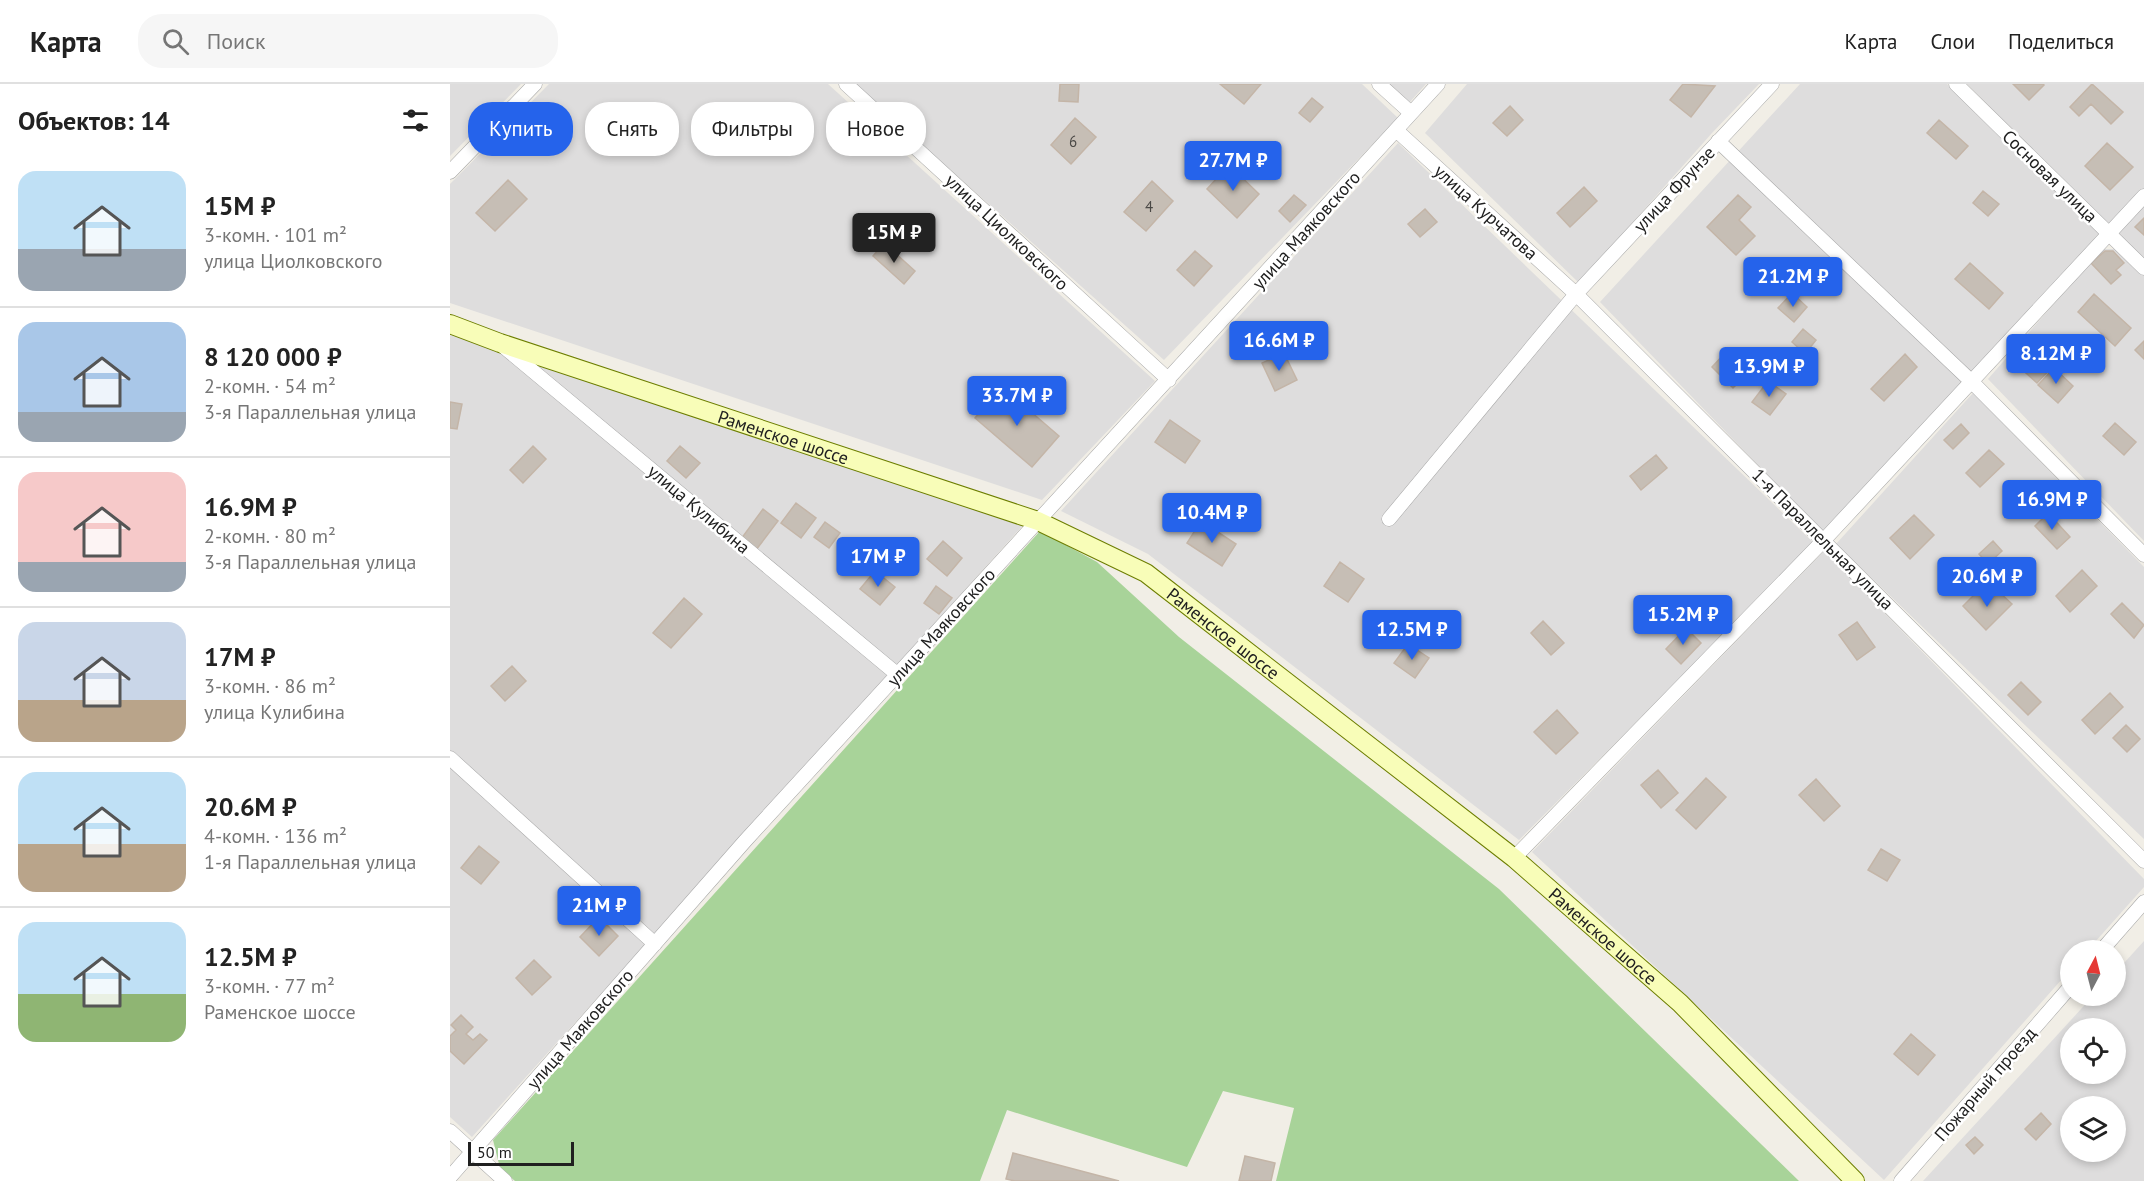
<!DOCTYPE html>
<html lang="ru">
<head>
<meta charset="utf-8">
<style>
  body { margin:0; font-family:"PT Sans",sans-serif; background:#f6f6f6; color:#222; height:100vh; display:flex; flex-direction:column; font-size:22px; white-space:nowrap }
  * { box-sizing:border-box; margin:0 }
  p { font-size:20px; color:#767676 }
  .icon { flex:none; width:33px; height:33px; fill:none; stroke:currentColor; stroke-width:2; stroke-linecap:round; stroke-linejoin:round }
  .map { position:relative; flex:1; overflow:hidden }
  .details { display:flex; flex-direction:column; background:#fff; width:450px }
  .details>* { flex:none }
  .guide { position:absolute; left:18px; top:18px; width:570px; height:54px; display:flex; gap:12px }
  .needle { width:39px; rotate:7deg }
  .tools { position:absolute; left:1610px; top:856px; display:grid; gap:12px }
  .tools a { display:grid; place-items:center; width:66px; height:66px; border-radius:50%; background:#fff; box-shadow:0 3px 9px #0003; font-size:30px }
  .scale { position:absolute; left:18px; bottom:15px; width:106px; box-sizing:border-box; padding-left:6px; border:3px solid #202020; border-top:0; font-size:16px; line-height:21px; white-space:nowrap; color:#202020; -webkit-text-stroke:4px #fff; paint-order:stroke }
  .price { position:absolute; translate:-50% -51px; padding:0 14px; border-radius:6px; background:#2563eb; color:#fff; font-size:20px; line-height:39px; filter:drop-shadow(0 2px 3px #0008) }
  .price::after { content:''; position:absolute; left:50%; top:36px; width:18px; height:14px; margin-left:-9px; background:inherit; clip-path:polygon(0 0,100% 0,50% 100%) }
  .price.on { background:#222; color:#fff }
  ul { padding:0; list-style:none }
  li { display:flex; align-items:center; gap:18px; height:150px; padding:0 18px }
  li+li { border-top:2px solid #e0e0e0 }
  li span { display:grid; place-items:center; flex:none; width:168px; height:120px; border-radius:18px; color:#555 }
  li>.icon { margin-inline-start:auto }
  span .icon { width:72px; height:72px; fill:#fffc; stroke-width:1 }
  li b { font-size:26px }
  h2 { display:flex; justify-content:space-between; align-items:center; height:72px; padding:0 18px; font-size:26px }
  .pill { padding:0 21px; border-radius:24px; background:#fff; box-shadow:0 3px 9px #0003; font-size:21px; line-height:54px }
  .pill.on { background:#2563eb; color:#fff }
  header { display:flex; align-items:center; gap:36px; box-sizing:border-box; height:84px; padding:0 30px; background:#fff; border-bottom:2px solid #e0e0e0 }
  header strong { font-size:28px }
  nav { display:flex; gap:33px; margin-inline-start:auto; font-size:21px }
  .search { width:420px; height:54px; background:#f6f6f6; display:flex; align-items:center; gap:15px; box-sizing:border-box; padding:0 21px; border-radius:24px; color:#767676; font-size:22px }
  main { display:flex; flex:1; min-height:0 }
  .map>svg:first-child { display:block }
</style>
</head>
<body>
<header>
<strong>Карта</strong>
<div class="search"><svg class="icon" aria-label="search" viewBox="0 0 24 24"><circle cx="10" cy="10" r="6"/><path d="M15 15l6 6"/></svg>Поиск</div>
<nav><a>Карта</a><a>Слои</a><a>Поделиться</a></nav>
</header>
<main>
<section class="details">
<h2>Объектов: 14<svg class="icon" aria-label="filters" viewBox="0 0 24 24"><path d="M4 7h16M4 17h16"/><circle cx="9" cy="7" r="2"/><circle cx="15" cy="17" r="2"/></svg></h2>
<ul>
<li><span style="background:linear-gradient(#bfe0f5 65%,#9aa5b1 0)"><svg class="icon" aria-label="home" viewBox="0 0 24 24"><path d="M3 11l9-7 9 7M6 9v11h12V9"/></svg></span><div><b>15M ₽</b><p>3-комн. · 101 m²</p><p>улица Циолковского</p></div></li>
<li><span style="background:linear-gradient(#a9c7e8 75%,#9aa5b1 0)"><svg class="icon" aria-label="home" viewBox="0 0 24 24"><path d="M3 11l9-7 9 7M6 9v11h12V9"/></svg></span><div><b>8 120 000 ₽</b><p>2-комн. · 54 m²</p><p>3-я Параллельная улица</p></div></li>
<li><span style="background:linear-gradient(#f6c9c9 75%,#9aa5b1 0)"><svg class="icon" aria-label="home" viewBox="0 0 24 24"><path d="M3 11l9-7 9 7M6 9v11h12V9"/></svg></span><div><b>16.9M ₽</b><p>2-комн. · 80 m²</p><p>3-я Параллельная улица</p></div></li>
<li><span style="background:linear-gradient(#c9d6e8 65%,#b9a48a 0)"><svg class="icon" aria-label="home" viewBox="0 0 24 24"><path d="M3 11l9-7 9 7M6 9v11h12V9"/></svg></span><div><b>17M ₽</b><p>3-комн. · 86 m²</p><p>улица Кулибина</p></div></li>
<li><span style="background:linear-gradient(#bfe0f5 60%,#b9a48a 0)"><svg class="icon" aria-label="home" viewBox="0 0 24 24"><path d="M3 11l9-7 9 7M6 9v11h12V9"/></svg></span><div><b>20.6M ₽</b><p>4-комн. · 136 m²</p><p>1-я Параллельная улица</p></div></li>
<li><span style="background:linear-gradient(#bfe0f5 60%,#8fb573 0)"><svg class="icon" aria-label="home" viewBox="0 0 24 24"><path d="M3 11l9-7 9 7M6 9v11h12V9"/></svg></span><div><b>12.5M ₽</b><p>3-комн. · 77 m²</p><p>Раменское шоссе</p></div></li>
</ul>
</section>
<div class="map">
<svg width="1694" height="1097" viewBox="0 0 1694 1097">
  <rect width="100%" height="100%" fill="#f1eee6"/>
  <path fill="#dedddd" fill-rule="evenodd" d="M0,0h71l-71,72z
    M99,0h279l327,297 -113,119 -592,-197v-119z
    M404,0h508l36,34 -234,242z
    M939,0h37l-17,19z
    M1017,0h292l-47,49 -133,150 -154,-150z
    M1350,0h147l153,149 -276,300 -224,-231z
    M1517,0h177v105l-35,36z
    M948,59l416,400 -295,297 -371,-286 -87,-43z
    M1694,120v56l-28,-27z
    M1652,165h17l25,25v267l-156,-162z
    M0,251l574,189 -552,613 -22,-20z
    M1523,309l171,174v272l-308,-295z
    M1374,467l320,328v8l-57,64h-17v19l-186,210 -352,-328z
    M1694,857v240h-221l170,-185h22v-23zM1620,945h45v45h-45zM1620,1023h45v45h-45z"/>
  <path fill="#a8d399" d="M590,447l57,31 82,75 320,252 300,292h-523l18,-73 -71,-17 -36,76 -180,-57 -27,71h-465l-15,-13 -7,-28z"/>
  <path fill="#c6beb5" stroke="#c4b5a7" stroke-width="1.5" d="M610,0h19l-1,18 -19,-1z
    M770,0h41l-17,20z
    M1233,0l32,2 -24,31 -21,-17z
    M1563,0h30l1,1 -15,15z
    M1642,0l31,28 -12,12 -20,-20 -12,12 -9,-9z
    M862,14l11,9 -13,15 -11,-9z
    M1060,22l13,14 -16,16 -14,-13z
    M625,34l21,19 -25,27 -20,-19z
    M1489,36l29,26 -12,13 -29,-26z
    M1657,59l26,24 -23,23 -25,-24z
    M779,81l30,29 -22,24 -30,-29z
    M58,96l19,19 -32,32 -19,-18z
    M702,97l21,20 -27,30 -22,-19z
    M1134,103l13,14 -27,26 -13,-14z
    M1533,107l16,13 -11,12 -15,-13z
    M844,111l12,10 -16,17 -11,-11z
    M1288,111l13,12 -12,13 16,16 -19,19 -29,-28z
    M975,125l12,13 -17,15 -12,-13z
    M1694,134v17l-9,-8z
    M434,159l31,28 -11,13 -31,-28z
    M745,167l17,15 -18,20 -17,-16z
    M1655,167h8l11,12 -8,7 5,5 -10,9 -20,-21z
    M1520,179l33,30 -14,16 -34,-30z
    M1342,209l15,14 -13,15 -16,-14z
    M1644,210l37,34 -16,18 -37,-34z
    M1353,245l13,11 -11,14 -13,-12z
    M1694,257v18l-9,-9z
    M1583,264l20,18 -16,17 -20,-18z
    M1276,268l22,21 -15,15 -21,-21z
    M834,269l13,27 -22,11 -13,-28z
    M1455,270l12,13 -33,34 -13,-12z
    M1604,284l19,18 -15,17 -20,-18z
    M1318,297l18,13 -16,21 -18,-13z
    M552,303l57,49 -27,31 -57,-49z
    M0,318l12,2 -5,25 -7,-1z
    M720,336l30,21 -15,22 -30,-21z
    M1665,339l21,19 -12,13 -21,-19z
    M1511,340l8,9 -16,16 -9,-9z
    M83,362l13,13 -23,24 -13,-13z
    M230,362l20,17 -14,15 -19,-17z
    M1539,366l15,14 -24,23 -14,-14z
    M1206,371l11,13 -26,22 -11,-14z
    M346,419l20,15 -15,20 -20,-15z
    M313,425l15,12 -22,29 -15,-11z
    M1598,429l22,24 -13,12 -22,-23z
    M1464,431l20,20 -24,24 -20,-21z
    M751,437l35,23 -14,22 -35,-23z
    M375,438l15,11 -11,15 -15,-11z
    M493,457l19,17 -15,18 -20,-17z
    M1543,457l9,10 -14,13 -9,-10z
    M890,478l24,17 -16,23 -24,-16z
    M1632,486l15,16 -27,26 -14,-16z
    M425,487l20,16 -15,18 -20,-16z
    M486,502l16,12 -13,16 -15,-11z
    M1529,506l9,10 10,-9 14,13 -26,26 -23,-24z
    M234,514l18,16 -31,34 -18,-15z
    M1672,519l22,22 -10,13 -23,-24z
    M1093,537l21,22 -13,12 -20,-22z
    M1407,538l18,25 -18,13 -18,-25z
    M1236,544l15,15 -20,21 -15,-15z
    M958,560l21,14 -14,20 -21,-15z
    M62,582l14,15 -21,20 -14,-15z
    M1571,598l20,20 -13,13 -20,-20z
    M1660,609l13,14 -28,27 -13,-14z
    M1107,626l21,23 -22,21 -22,-22z
    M1676,641l14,14 -13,13 -14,-14z
    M1208,686l20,23 -17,15 -20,-23z
    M1256,694l20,19 -30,32 -20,-19z
    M1366,695l24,27 -16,15 -25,-26z
    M29,762l20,16 -18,22 -20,-16z
    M1431,765l19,11 -13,21 -19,-11z
    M149,833l19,19 -19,20 -19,-19z
    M84,876l17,17 -19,18 -16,-17z
    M11,931l12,12 -7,7 7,6 7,-6 7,6 -23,24 -14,-13v-15l6,-6 -5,-5z
    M1461,950l24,21 -17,20 -24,-21z
    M1591,1029l10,11 -15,16 -11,-11z
    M1525,1053l8,8 -9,9 -8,-9z
    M563,1069l106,28h-104l-9,-2z
    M795,1072l30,7 -4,18h-32z"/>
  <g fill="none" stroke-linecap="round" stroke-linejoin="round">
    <defs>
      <path id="minor" d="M396,0l323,296
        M929,0l32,29
        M1506,0l188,184
        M946,46l180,164 568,567
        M1268,57l255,242 171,172
        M0,88l85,-88
        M54,263l394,328
        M939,435l187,-225 196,-210
        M0,674l205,186
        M1064,774l310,-318 320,-344
        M1651,867l43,-49
        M0,1047l55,50
        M0,1093l295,-336 693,-757
        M1451,1097l169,-194"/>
      <g id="secondary">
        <path id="s1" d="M0,240l50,19 538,178 108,52 368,285 166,145 175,178"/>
      </g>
    </defs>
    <use href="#minor" stroke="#a7a7a7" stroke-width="15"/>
    <use href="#secondary" stroke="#6d7e00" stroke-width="20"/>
    <use href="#minor" stroke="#fff" stroke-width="14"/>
    <use href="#secondary" stroke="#f8fdb8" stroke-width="18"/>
  </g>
  <g text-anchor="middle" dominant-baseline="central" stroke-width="5" stroke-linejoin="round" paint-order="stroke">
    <g font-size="15" fill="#4a4845">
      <text x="623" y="57">6</text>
      <text x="699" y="122">4</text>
    </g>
    <g font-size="18" fill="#202020" stroke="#fff">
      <text transform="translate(1600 92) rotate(44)">Сосновая улица</text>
      <text transform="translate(1224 105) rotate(-47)">улица Фрунзе</text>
      <text transform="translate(1036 128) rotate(42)">улица Курчатова</text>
      <text transform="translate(856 146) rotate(-48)">улица Маяковского</text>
      <text transform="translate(557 148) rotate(43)">улица Циолковского</text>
      <text stroke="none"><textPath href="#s1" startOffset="352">Раменское шоссе</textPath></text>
      <text transform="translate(249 425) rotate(40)">улица Кулибина</text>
      <text transform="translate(1373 455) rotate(45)">1-я Параллельная улица</text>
      <text transform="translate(491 543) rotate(-48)">улица Маяковского</text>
      <text stroke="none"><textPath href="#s1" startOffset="838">Раменское шоссе</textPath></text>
      <text stroke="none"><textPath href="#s1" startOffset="1324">Раменское шоссе</textPath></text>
      <text transform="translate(130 945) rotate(-49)">улица Маяковского</text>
      <text transform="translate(1535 1000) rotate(-49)">Пожарный проезд</text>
    </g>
  </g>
</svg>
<div class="tools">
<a><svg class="needle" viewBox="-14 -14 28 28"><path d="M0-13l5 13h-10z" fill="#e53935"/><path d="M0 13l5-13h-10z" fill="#767676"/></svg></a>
<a><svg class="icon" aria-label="locate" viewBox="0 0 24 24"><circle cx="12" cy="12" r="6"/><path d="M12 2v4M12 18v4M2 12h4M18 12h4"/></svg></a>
<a><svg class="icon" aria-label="layers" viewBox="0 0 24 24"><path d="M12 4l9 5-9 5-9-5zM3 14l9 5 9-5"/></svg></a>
</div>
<div class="scale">50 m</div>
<b class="price" style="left:783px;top:108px">27.7M ₽</b>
<b class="price on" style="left:444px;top:180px">15M ₽</b>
<b class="price" style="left:1343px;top:224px">21.2M ₽</b>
<b class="price" style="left:829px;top:288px">16.6M ₽</b>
<b class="price" style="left:1606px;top:301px">8.12M ₽</b>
<b class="price" style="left:1319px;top:314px">13.9M ₽</b>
<b class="price" style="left:567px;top:343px">33.7M ₽</b>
<b class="price" style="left:1602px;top:447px">16.9M ₽</b>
<b class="price" style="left:762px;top:460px">10.4M ₽</b>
<b class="price" style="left:428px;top:504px">17M ₽</b>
<b class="price" style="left:1537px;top:524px">20.6M ₽</b>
<b class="price" style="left:1233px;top:562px">15.2M ₽</b>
<b class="price" style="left:962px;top:577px">12.5M ₽</b>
<b class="price" style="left:149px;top:853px">21M ₽</b>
<div class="guide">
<a class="pill on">Купить</a>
<a class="pill">Снять</a>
<a class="pill">Фильтры</a>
<a class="pill">Новое</a>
</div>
</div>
</main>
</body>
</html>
